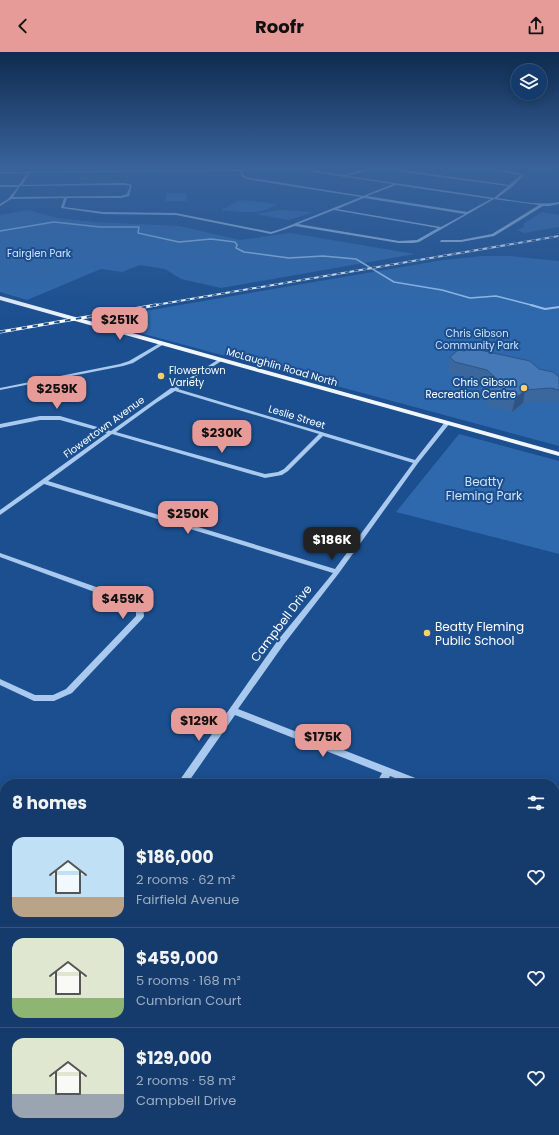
<!DOCTYPE html>
<html lang="en">
<head>
<meta charset="utf-8">
<style>
  body { margin:0; font-family:Poppins,sans-serif; background:#1d4271; color:#f1f3f6; height:100vh; display:flex; flex-direction:column; font-size:15px; white-space:nowrap }
  * { box-sizing:border-box; margin:0 }
  p { font-size:13px; color:#9dadc1 }
  .icon { flex:none; width:22px; height:22px; fill:none; stroke:currentColor; stroke-width:2; stroke-linecap:round; stroke-linejoin:round }
  .map { position:relative; flex:1; overflow:hidden }
  .drawer { position:absolute; left:0px; top:727px; width:559px; height:356px; display:flex; flex-direction:column; background:#143b6b; border-radius:16px 16px 0 0; box-shadow:0 2px 10px #0003,0 0 0 1px #33557e }
  .drawer>* { flex:none }
  .fabs { position:absolute; left:511px; top:12px; display:grid; gap:8px }
  .fabs a { display:grid; place-items:center; width:36px; height:36px; border-radius:50%; background:#143b6b; box-shadow:0 2px 10px #0003,0 0 0 1px #33557e; font-size:20px }
  .price { position:absolute; translate:-50% -34px; padding:0 9px; border-radius:8px; background:#e69b98; color:#111; font-size:13px; line-height:26px; filter:drop-shadow(0 1px 2px #0008) }
  .price::after { content:''; position:absolute; left:50%; top:24px; width:12px; height:9px; margin-left:-6px; background:inherit; clip-path:polygon(0 0,100% 0,50% 100%) }
  .price.current { background:#222; color:#fff }
  ul { padding:0; list-style:none }
  li { display:flex; align-items:center; gap:12px; height:100px; padding:0 12px }
  li+li { border-top:1px solid #33557e }
  li span { display:grid; place-items:center; flex:none; width:112px; height:80px; border-radius:12px; color:#555 }
  li>.icon { margin-inline-start:auto }
  span .icon { width:48px; height:48px; fill:#fffc; stroke-width:1 }
  li b { font-size:17px }
  h2 { display:flex; justify-content:space-between; align-items:center; height:48px; padding:0 12px; font-size:17px }
  header { display:flex; justify-content:space-between; align-items:center; height:52px; padding:0 12px; background:#e69b98; color:#111; font-size:18px; font-weight:700 }
  .map>svg:first-child { display:block }
</style>
</head>
<body>
<header><svg class="icon" aria-label="back" viewBox="0 0 24 24"><path d="M15 5l-7 7 7 7"/></svg>Roofr<svg class="icon" aria-label="share" viewBox="0 0 24 24"><path d="M12 15V3M7 8l5-5 5 5M5 13v7h14v-7"/></svg></header>
<div class="map">
<svg width="559" height="1083" viewBox="0 0 559 1083">
  <rect width="100%" height="100%" fill="#1b4f8f"/>
  <path fill="#2e69ad" d="M167,141h20l-1,8h-21z
    M244,148l33,4c-17,12 -37,8 -56,6l17,-9z
    M28,158l29,8 38,4 84,4 61,14 50,-7 125,21 -194,34 -40,-9 -16,-10 -25,-4 -18,7 -21,-3 -74,31 -27,-8v-77z
    M281,158l32,2 -24,8 -33,-6z
    M542,160l17,3v12l-35,6 -7,-3 8,-3 -2,-3z
    M483,204h27l49,5v185l-467,-126 351,-60z
    M459,382l100,27v93l-163,-42z"/>
  <g fill="none" stroke-linecap="round" stroke-linejoin="round">
    <path stroke="#9cc4f0" stroke-width="1.5" d="M0,179l54,-9 46,5h39l-1,6 41,9 32,-3 24,3 2,3 -1,3 8,4 45,6 34,-2 33,3 38,23 48,8 28,8 26,-2 39,10"/>
    <path stroke="#9cc4f0" stroke-width="2" d="M531,253l14,4 14,-2"/>
    <path fill="#a9c9ee" fill-rule="evenodd" d="M270,116h11l-39,3 2,5 8,2 111,18 30,-12 -75,-11 -18,-5 45,7 15,-5 17,-2 -29,8 146,22 14,-12 -106,-14 -12,-4 119,17 12,-10 -44,-7c11,0 37,2 47,7l-12,12 -15,11c20,3 41,8 62,4v2l-10,2h-6l-49,30 -33,6h-21l1,-2h20l31,-6 47,-29 -45,-6 -75,43 -6,1h-14l-104,-17 -24,8 -95,-19 -73,-1 -42,-6 3,-10 -53,1 -11,7v-2l8,-5 10,-12h-18v-2h19l8,-12 -27,1v-2l246,-3zM240,119l2,6 9,3 110,17 -80,32 -10,3 -95,-19 -73,-1 -39,-5 3,-9h54l8,-2 3,-11 -7,-2 -103,2 8,-12zM125,133l5,1 -3,8 -6,2 -108,1 7,-11zM396,133l95,14 -24,13 -100,-16zM364,146l101,16 -24,13 -104,-18zM334,158l104,18 -21,12 -18,1 -101,-17z
      M160,291l4,1 -31,19 -10,3 -123,24v-2l120,-24 9,-3z
      M219,307l4,1 -45,29 237,71 30,-38h4l1,1 -32,40 -79,110 -55,71 -46,65 185,72 2,3h-15l-20,-8 -4,8h-10l6,-11 -147,-58 -48,69h-10l101,-144 55,-67 -289,-89 -44,31v-5l107,-77 -47,-13h-20l-40,8v-4l40,-8h20l51,15 60,-43h3zM175,339l144,43 -35,35 -6,3 -13,2 -149,-42 40,-29zM112,382l153,44 17,-3 6,-4 35,-35 90,27 -78,106 -287,-88z
      M0,501l133,47 10,8 1,8 -1,2 -71,75 -18,8h-20l-34,-16v-6l35,16h18l13,-6 70,-73v-7l-9,-5 -127,-47z
      M554,798l5,2v10l-5,-2z
      M0,803l5,2v9l-5,-2z
      M197,1078h12l-2,5h-12z"/>
    <path fill="#f0f6ff" fill-rule="evenodd" d="M0,244l559,156v4l-559,-156z"/>
    <defs>
      <path id="rail-far1" d="M150,254l409,-70"/>
      <path id="rail" d="M0,280l156,-27"/>
    </defs>
    <use href="#rail-far1" stroke="#fff" stroke-width="2"/>
    <use href="#rail" stroke="#fff" stroke-width="3"/>
    <use href="#rail-far1" stroke="#1b4f8f" stroke-width="1.5" stroke-dasharray="4.5" stroke-linecap="butt"/>
    <use href="#rail" stroke="#1b4f8f" stroke-width="2" stroke-dasharray="5.5" stroke-linecap="butt"/>
  </g>
  <path fill="#3a679d" d="M450,305l89,12 20,8v25l-1,1 -11,-2 -24,2 -11,9 -27,-7 2,-13 3,-4 -5,-6 -32,-8 -5,-5z"/>
  <path fill="#305480" d="M525,338l-2,13 -11,9 3,-13z"/>
  <path fill="#4478b7" stroke="#305480" d="M467,297h8l55,12 9,8 14,3 6,5v13l-9,-2 -25,2 -10,9 -28,-7 10,-13 -10,-9 -32,-8 -5,-5 8,-7 7,1z"/>
  <linearGradient id="sky" x2="0" y2="1"><stop stop-color="#0f2b4f"/><stop offset="0.43" stop-color="#39639b"/><stop offset="1" stop-color="#39639b" stop-opacity="0"/></linearGradient>
  <rect width="559" height="268" fill="url(#sky)"/>
  <g fill="#ffd166" stroke="#1b4f8f" stroke-width="1.5">
    <circle cx="161" cy="324" r="4"/>
    <circle cx="524" cy="336" r="4"/>
    <circle cx="427" cy="581" r="4"/>
  </g>
  <g text-anchor="middle" dominant-baseline="central" stroke-width="4" stroke-linejoin="round" paint-order="stroke">
    <g font-size="10" fill="#cfe3fa" stroke="#1b4f8f">
      <text x="39" y="201">Fairglen Park</text>
      <text x="477" y="281">Chris Gibson<tspan x="477" dy="12">Community Park</tspan></text>
    </g>
    <g font-size="10" fill="#fff" stroke="#1b4f8f">
      <text transform="translate(282 315) rotate(16)">McLaughlin Road North</text>
      <text transform="translate(297 365) rotate(17)">Leslie Street</text>
      <text transform="translate(104 375) rotate(-36)">Flowertown Avenue</text>
    </g>
    <g font-size="10" fill="#fff" stroke="#1b4f8f" text-anchor="start">
      <text x="169" y="318">Flowertown<tspan x="169" dy="12">Variety</tspan></text>
      <text x="516" y="330" text-anchor="end">Chris Gibson<tspan x="516" dy="12">Recreation Centre</tspan></text>
    </g>
    <g font-size="12" fill="#cfe3fa" stroke="#1b4f8f">
      <text x="484" y="429">Beatty<tspan x="484" dy="14">Fleming Park</tspan></text>
    </g>
    <g font-size="12" fill="#fff" stroke="#1b4f8f">
      <text transform="translate(281 571) rotate(-53)">Campbell Drive</text>
    </g>
    <g font-size="12" fill="#fff" stroke="#1b4f8f" text-anchor="start">
      <text x="435" y="574">Beatty Fleming<tspan x="435" dy="14">Public School</tspan></text>
    </g>
  </g>
</svg>
<div class="fabs">
<a><svg class="icon" aria-label="layers" viewBox="0 0 24 24"><path d="M12 4l9 5-9 5-9-5zM3 14l9 5 9-5"/></svg></a>
</div>
<b class="price" style="left:120px;top:289px">$251K</b>
<b class="price" style="left:57px;top:358px">$259K</b>
<b class="price" style="left:222px;top:402px">$230K</b>
<b class="price" style="left:188px;top:483px">$250K</b>
<b class="price current" style="left:332px;top:509px">$186K</b>
<b class="price" style="left:123px;top:568px">$459K</b>
<b class="price" style="left:199px;top:690px">$129K</b>
<b class="price" style="left:323px;top:706px">$175K</b>
<section class="drawer">
<h2>8 homes<svg class="icon" aria-label="filters" viewBox="0 0 24 24"><path d="M4 7h16M4 17h16"/><circle cx="9" cy="7" r="2"/><circle cx="15" cy="17" r="2"/></svg></h2>
<ul>
<li><span style="background:linear-gradient(#bfe0f5 75%,#b9a48a 0)"><svg class="icon" aria-label="home" viewBox="0 0 24 24"><path d="M3 11l9-7 9 7M6 9v11h12V9"/></svg></span><div><b>$186,000</b><p>2 rooms · 62 m²</p><p>Fairfield Avenue</p></div><svg class="icon" aria-label="heart" viewBox="0 0 24 24"><path d="M12 20l-8-8c-3-5 5-10 8-4 3-6 11-1 8 4z"/></svg></li>
<li><span style="background:linear-gradient(#dfe7d0 75%,#8fb573 0)"><svg class="icon" aria-label="home" viewBox="0 0 24 24"><path d="M3 11l9-7 9 7M6 9v11h12V9"/></svg></span><div><b>$459,000</b><p>5 rooms · 168 m²</p><p>Cumbrian Court</p></div><svg class="icon" aria-label="heart" viewBox="0 0 24 24"><path d="M12 20l-8-8c-3-5 5-10 8-4 3-6 11-1 8 4z"/></svg></li>
<li><span style="background:linear-gradient(#dfe7d0 70%,#9aa5b1 0)"><svg class="icon" aria-label="home" viewBox="0 0 24 24"><path d="M3 11l9-7 9 7M6 9v11h12V9"/></svg></span><div><b>$129,000</b><p>2 rooms · 58 m²</p><p>Campbell Drive</p></div><svg class="icon" aria-label="heart" viewBox="0 0 24 24"><path d="M12 20l-8-8c-3-5 5-10 8-4 3-6 11-1 8 4z"/></svg></li>
</ul>
</section>
</div>
</body>
</html>
